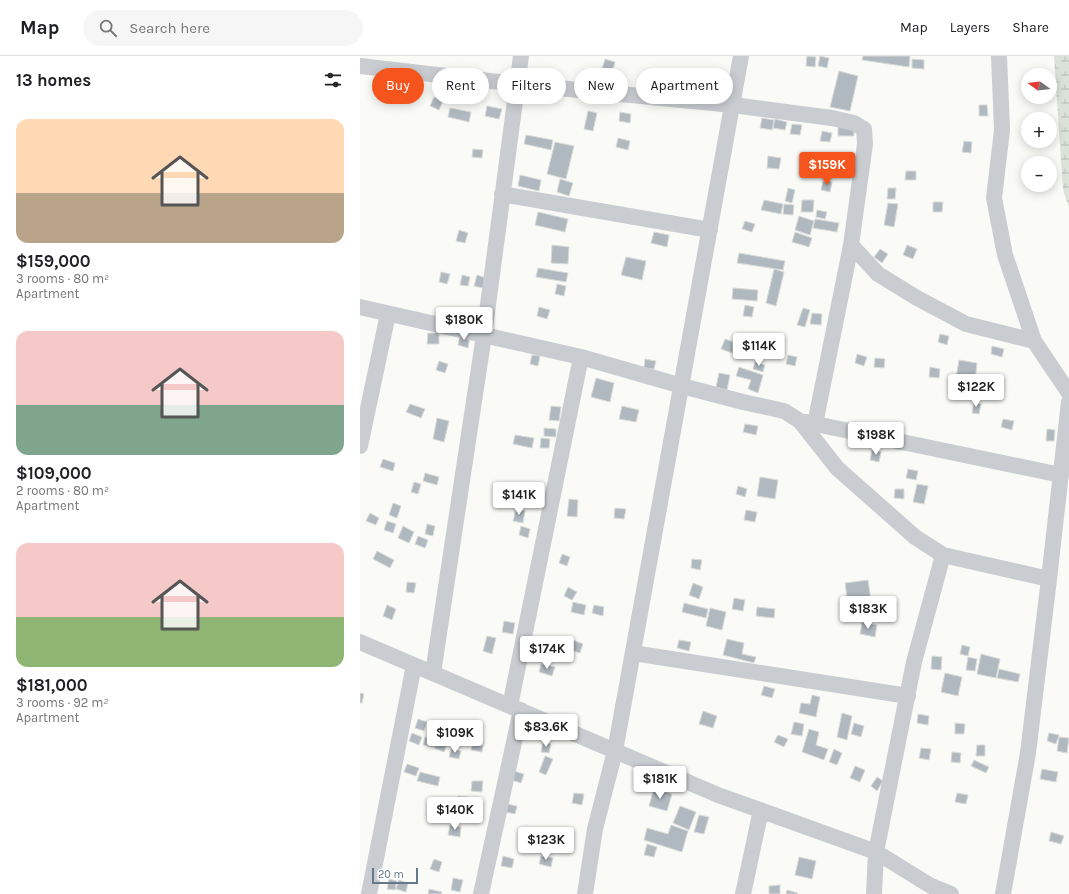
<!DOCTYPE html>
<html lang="en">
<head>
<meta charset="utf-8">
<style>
  body { margin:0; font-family:Karla,sans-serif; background:#f6f6f6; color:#202124; height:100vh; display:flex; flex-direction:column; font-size:15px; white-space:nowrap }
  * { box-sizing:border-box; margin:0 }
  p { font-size:13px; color:#757577 }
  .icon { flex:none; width:22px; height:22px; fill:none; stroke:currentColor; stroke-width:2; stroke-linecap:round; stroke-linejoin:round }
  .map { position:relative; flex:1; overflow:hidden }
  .details { display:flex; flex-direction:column; background:#fff; width:360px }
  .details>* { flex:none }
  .top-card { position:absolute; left:12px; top:12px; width:380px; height:36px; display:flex; gap:8px }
  .needle { width:26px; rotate:285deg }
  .buttons { position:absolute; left:661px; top:12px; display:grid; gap:8px }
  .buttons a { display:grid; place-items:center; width:36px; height:36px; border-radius:50%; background:#fff; box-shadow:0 2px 10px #0003; font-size:20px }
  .scale { position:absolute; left:12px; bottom:10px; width:46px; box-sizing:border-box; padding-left:4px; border:2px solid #65798b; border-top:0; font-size:11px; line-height:14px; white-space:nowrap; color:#65798b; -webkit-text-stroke:3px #fff; paint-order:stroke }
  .price { position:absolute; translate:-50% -34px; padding:0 9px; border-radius:4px; background:#fff; color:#222; font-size:13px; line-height:26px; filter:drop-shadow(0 1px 2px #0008) }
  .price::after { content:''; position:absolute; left:50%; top:24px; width:12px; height:9px; margin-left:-6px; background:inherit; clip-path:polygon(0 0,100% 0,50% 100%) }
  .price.selected { background:#f5551c; color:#fff }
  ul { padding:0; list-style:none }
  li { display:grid; align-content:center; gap:8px; height:212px; padding:0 16px }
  li span { display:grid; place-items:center; height:124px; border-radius:12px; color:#555 }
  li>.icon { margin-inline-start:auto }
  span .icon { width:72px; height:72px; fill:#fffc; stroke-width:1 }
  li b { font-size:17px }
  h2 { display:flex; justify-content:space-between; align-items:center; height:48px; padding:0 16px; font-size:17px }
  .chip { padding:0 14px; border-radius:18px; background:#fff; box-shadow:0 2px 10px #0003; font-size:14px; line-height:36px }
  .chip.selected { background:#f5551c; color:#fff }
  header { display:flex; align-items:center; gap:24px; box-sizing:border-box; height:56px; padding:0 20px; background:#fff; border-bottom:1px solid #e0e0e0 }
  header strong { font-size:19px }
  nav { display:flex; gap:22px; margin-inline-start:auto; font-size:14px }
  .search { width:280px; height:36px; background:#f6f6f6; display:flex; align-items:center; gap:10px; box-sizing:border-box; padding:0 14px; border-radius:22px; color:#757577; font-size:15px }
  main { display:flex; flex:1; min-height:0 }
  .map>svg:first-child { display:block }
</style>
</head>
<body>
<header>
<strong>Map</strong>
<div class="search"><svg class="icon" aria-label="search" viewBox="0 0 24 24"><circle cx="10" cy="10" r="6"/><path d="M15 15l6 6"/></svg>Search here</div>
<nav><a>Map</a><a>Layers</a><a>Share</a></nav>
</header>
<main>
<section class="details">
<h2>13 homes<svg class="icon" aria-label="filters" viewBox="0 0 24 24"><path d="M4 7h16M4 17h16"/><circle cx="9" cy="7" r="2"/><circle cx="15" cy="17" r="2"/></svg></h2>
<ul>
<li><span style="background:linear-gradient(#ffd9b3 60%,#b9a48a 0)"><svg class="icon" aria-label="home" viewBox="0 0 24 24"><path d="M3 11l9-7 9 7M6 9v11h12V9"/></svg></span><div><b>$159,000</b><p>3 rooms · 80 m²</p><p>Apartment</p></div></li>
<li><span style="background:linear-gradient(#f6c9c9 60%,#7fa58c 0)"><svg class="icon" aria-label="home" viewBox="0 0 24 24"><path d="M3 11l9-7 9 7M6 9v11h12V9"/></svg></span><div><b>$109,000</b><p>2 rooms · 80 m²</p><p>Apartment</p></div></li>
<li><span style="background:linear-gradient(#f6c9c9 60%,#8fb573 0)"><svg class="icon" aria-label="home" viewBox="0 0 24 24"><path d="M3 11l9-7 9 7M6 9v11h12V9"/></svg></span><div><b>$181,000</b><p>3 rooms · 92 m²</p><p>Apartment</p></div></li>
</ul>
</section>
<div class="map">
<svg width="709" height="838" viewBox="0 0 709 838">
  <defs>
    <pattern id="wetland-marsh" width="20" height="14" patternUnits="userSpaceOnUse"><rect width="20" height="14" fill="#dbe2d8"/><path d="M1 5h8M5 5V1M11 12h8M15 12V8" fill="none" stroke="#b5bcb5"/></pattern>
  </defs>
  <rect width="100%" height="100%" fill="#fafaf7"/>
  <path fill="url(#wetland-marsh)" d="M694,0h15v151l-6,-17z"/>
  <path fill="#b0b9c0" stroke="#dbdcd9" d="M447,0l9,1 -1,10 -9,-1z
    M460,0l9,2 -2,10 -9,-2z
    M503,0h47l-1,11 -47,-7z
    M245,3l10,3 -3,11 -10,-4z
    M552,3l12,1v9l-12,-1z
    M479,15l19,5 -8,35 -20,-4z
    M90,31l9,3 -4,13 -10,-3z
    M31,34l7,1 -1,12 -8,-1z
    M74,41l9,4 -4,9 -9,-4z
    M619,49h8l1,11h-9z
    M127,50l15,3 -3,10 -14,-3z
    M90,52l21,4 -2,10 -21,-5z
    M228,55l9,2 -4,18 -9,-2z
    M260,56l11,2 -1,9 -11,-2z
    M402,62l12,2 -2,10 -12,-2z
    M415,63l12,3 -2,8 -12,-2z
    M432,68l10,1 -2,10 -10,-1z
    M478,71h16v9h-16z
    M462,75l10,2 -2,9 -10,-1z
    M166,79l27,5 -2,10 -27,-6z
    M258,82l12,3 -2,9 -12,-3z
    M604,85l8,1 -1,11 -9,-1z
    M195,86l19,4 -8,33 -19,-5z
    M113,93l10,1 -1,8 -10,-1z
    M408,100l13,2 -2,11 -12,-1z
    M471,104h12v14h-12z
    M442,105l8,2 -3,12 -8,-2z
    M455,106l8,1 -1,10 -9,-1z
    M546,115h10v9h-11z
    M160,119l21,5 -2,11 -21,-5z
    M200,123l13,4 -4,13 -12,-4z
    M463,125l9,1 -2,10 -9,-2z
    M428,132l7,2 -3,13 -7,-2z
    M528,132h8l-1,11h-8z
    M404,144l19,4 -2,10 -20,-4z
    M442,144h12l-1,12h-12z
    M573,146h10l-1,10h-9z
    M528,147l10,1 -4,23 -10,-2z
    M424,148l10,1 -1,10 -10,-1z
    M457,154l10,2 -2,7 -9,-2z
    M178,156l30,7 -3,13 -30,-7z
    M439,160l15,5 -4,14 -15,-5z
    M455,163l24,4 -2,9 -24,-4z
    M385,165l10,3 -3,8 -10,-3z
    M99,174l9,3 -3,10 -9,-2z
    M294,176l15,3 -2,12 -16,-4z
    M435,176l17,6 -3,9 -17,-5z
    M192,189l17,2 -1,17 -17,-1z
    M547,189l10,4 -4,10 -10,-4z
    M520,193l8,5 -6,9 -8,-6z
    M379,197l46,8 -2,9 -46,-7z
    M266,201l20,4 -4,19 -21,-5z
    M178,212l30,5 -2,9 -30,-5z
    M414,213l10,3 -8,34 -10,-3z
    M81,216l9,2 -3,10 -8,-2z
    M102,219l8,2 -2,9 -8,-1z
    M117,219l9,3 -3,10 -9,-2z
    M197,228l9,2 -2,10 -9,-2z
    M373,232l25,2 -1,11 -25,-2z
    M385,249l9,2 -2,10 -9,-1z
    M179,251l11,3 -3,9 -10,-3z
    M443,252l7,2 -5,17 -8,-2z
    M452,257l10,1 -1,11 -11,-1z
    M68,277h11v11h-12z
    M580,278l9,2 -2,9 -9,-3z
    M100,279l10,2 -2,11 -10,-3z
    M365,283l14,5 -4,10 -14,-5z
    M388,290l11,3 -3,10 -11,-3z
    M632,290l12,3 -2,8 -11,-3z
    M497,298l10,3 -3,9 -9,-3z
    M172,299l8,1 -2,10 -8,-2z
    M428,299l9,2 -2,9 -9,-2z
    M515,302l10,1 -1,9 -10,-1z
    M285,303l11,2 -2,8 -10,-1z
    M599,304l18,3 -2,18 -19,-3z
    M79,305l9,3 -3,9 -9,-3z
    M395,306l10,3 -2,7 -10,-3z
    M379,311l24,8 -5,18 -10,-4 3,-9 -15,-4z
    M570,311l10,2 -1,9 -10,-1z
    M359,317l11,2 -3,15 -11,-3z
    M236,322l18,5 -4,19 -19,-5z
    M624,328l13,2 -1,9 -13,-2z
    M614,346l7,2 -2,10 -7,-1z
    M50,348l15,5 -4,9 -15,-6z
    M191,350l10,1 -2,14 -10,-1z
    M262,350l17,4 -3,12 -17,-3z
    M77,362l12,3 -5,21 -11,-3z
    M643,363l11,2 -2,9 -11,-3z
    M385,368l13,2 -2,9 -13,-3z
    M184,372l12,1v8l-12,-1z
    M687,373l8,1 -1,11h-8z
    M155,379l19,3 -2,10 -19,-4z
    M181,382l9,1 -1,9h-9z
    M512,394l9,2 -2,10 -9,-2z
    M23,403l12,4 -2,8 -13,-4z
    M548,413l10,2 -2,9 -10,-2z
    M65,417l14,4 -2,8 -14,-4z
    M400,421l18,3 -3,19 -18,-3z
    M54,426l7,2 -3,10 -7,-2z
    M557,428l11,2 -4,18 -11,-2z
    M378,430l9,3 -2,8 -9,-3z
    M535,433h9v10l-10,-1z
    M178,440l11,2 -2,9 -11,-2z
    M209,443l9,1 -1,17 -10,-1z
    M33,447l8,3 -4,12 -8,-3z
    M255,452l11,1 -2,10 -10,-1z
    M156,453l9,2 -2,12 -10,-2z
    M386,454l11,2 -2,10 -11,-2z
    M10,457l9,5 -3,7 -10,-4z
    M27,465l9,3 -3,9 -9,-3z
    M67,468l8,2 -2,10 -8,-2z
    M43,470l11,6 -5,11 -11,-5z
    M161,470l9,3 -2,9 -9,-3z
    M58,480l10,4 -3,8 -10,-4z
    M17,495l17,9 -4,8 -17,-9z
    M202,498l8,3 -3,9 -8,-3z
    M332,503l10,1 -2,10 -9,-2z
    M508,524l3,21 -23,3 -3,-21z
    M47,526l9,1 -2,10 -8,-1z
    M333,527l10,4 -4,12 -10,-4z
    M208,531l9,5 -5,8 -8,-4z
    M374,542l11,2 -2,11 -11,-2z
    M213,546l13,3 -2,10 -13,-3z
    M324,547l24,6 -2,9 -24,-6z
    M27,549l9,4 -4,11 -9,-4z
    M234,549l10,2 -1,9 -11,-3z
    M397,551l18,2 -1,9 -18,-2z
    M350,552l16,4 -4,18 -16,-4z
    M144,565l11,2 -2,11 -11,-2z
    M502,566l15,3 -2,12 -15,-3z
    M127,580l9,2 -4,16 -9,-3z
    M367,583l17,4 -2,11 14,3 -2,6 -31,-8z
    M213,584l10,4 -3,9 -10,-3z
    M319,584l12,2 -2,9 -12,-3z
    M602,589l8,2 -2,9 -8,-2z
    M621,598l19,5 -4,19 -19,-4z
    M572,600l10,1 -1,13 -10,-1z
    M608,601l9,2 -2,12 -9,-1z
    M181,608l14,3 -3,9 -13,-4z
    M639,613l21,5 -2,8 -21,-4z
    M585,617l17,4 -4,19 -17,-4z
    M404,630l11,3 -3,9 -11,-3z
    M0,637l4,1 -2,9h-2z
    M452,639l8,2 -4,20 -17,-4 2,-10 9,1z
    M343,655l14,5 -4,12 -14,-4z
    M482,657l10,3 -5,24 -10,-3z
    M558,658l11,2 -1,9 -11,-2z
    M58,663l9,3 -3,9 -9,-3z
    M434,666l10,2 -2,12 -11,-2z
    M494,667l10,3 -3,11 -10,-3z
    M595,667l10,1 -1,10h-9z
    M449,673l10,3 -3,13 12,4 -4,11 -22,-8z
    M52,677l10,4 -3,8 -10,-4z
    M689,677l10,2 -3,9 -9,-3z
    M418,679l10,4 -4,8 -10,-5z
    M65,681l10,2 -2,8 -10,-2z
    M699,681l10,1 -2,15 -10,-2z
    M78,684l9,4 -3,8 -10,-4z
    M113,685l10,1 -1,10 -11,-2z
    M183,686l8,2 -2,9 -8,-1z
    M617,689h8v11h-9z
    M561,692l10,1 -2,11 -10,-2z
    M91,693l10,2 -2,8 -10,-2z
    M474,693l8,4 -5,12 -8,-3z
    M592,696l9,1 -1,10 -9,-1z
    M185,700l8,3 -7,16 -7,-3z
    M614,704l15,7 -3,6 -15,-7z
    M47,708l12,4 -3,8 -12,-4z
    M495,710l10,4 -5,12 -10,-4z
    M682,713l16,3 -2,10 -16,-3z
    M154,715l10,3 -3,9 -10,-3z
    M60,716l20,5 -2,9 -21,-5z
    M517,721l6,4 -6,10 -6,-5z
    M112,725h11l-1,11 -11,-1z
    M294,732l18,6 -5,17 -18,-5z
    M214,737l10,1 -2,11 -10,-2z
    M597,737l11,2 -2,9 -11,-2z
    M98,740l10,1 -2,9 -9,-1z
    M147,748l10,2 -2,8 -10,-2z
    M320,750l16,6 -7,18 -16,-7z
    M68,752l9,1v9l-10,-2z
    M339,759l10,2 -5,17 -10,-2z
    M90,769l11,2 -1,10 -12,-2z
    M311,769l17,6 -6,21 -38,-12 3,-12 21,6z
    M691,776l13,4 -3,8 -12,-3z
    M287,788l10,3 -3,10 -10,-2z
    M143,800l11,3 -2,9 -11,-2z
    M181,800l12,2 -2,9 -12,-3z
    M439,801l17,4 -4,18 -17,-4z
    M74,803l8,3 -3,10 -9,-3z
    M93,822l10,2 -3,12 -9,-2z
    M29,823l8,2 -2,9 -8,-1z
    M39,824l9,3 -2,9 -10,-3z
    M420,829v9h-11v-8z
    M69,833l13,3 -1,2h-13z
    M427,834l11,3 -1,1h-11z"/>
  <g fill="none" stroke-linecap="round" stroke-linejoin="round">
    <path stroke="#c9cdd1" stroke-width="16" d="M639,0l3,74 -8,68 11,57 29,86 35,52
      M0,10l157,18 216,21 99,13 22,5 10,6 1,15 -14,101 -36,179
      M142,138l208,36
      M491,189l27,29 39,24 49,26 68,17
      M0,251l221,50 101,29 61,16 41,9 16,10 37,47 78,69 28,18 106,24
      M446,366l255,53
      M0,390l28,-132
      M0,586l358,153 158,57 55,34 20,8
      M273,597l275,43
      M73,617l51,-338 37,-279
      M150,650l71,-349
      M9,838l45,-229
      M121,838l40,-184
      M225,838l10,-65 20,-78 126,-695
      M383,838l18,-84
      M514,838l2,-42 38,-190 29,-107
      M643,838l25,-141 21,-174 20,-177"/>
  </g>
</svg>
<div class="buttons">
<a><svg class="needle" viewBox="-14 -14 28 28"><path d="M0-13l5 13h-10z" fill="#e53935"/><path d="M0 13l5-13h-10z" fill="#757577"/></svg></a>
<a>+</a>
<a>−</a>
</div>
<div class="scale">20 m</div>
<b class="price selected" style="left:467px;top:130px">$159K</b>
<b class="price" style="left:104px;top:285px">$180K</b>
<b class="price" style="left:399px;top:311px">$114K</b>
<b class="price" style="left:616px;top:352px">$122K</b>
<b class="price" style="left:516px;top:400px">$198K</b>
<b class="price" style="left:159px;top:460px">$141K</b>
<b class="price" style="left:508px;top:574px">$183K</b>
<b class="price" style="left:187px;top:614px">$174K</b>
<b class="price" style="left:186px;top:692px">$83.6K</b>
<b class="price" style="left:95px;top:698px">$109K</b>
<b class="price" style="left:300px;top:744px">$181K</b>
<b class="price" style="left:95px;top:775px">$140K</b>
<b class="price" style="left:186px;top:805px">$123K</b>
<div class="top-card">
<a class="chip selected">Buy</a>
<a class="chip">Rent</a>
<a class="chip">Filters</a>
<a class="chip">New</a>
<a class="chip">Apartment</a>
</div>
</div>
</main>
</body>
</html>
